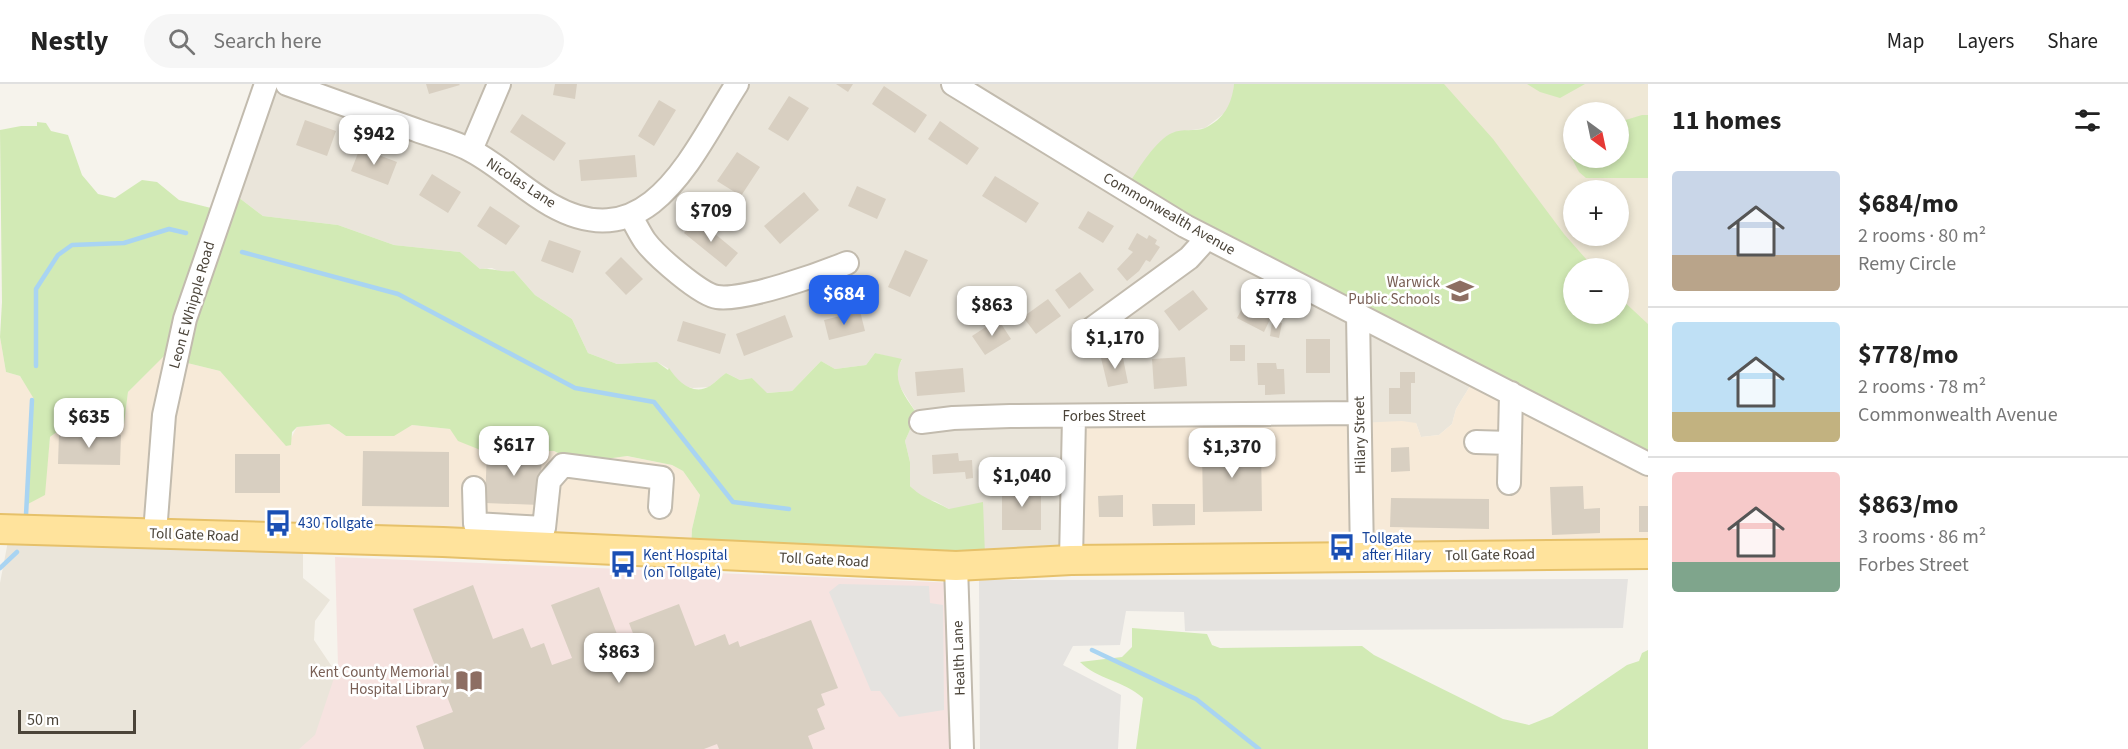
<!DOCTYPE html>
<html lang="en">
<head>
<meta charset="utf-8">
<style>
  body { margin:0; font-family:"Source Sans 3",sans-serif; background:#f6f6f6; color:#222; height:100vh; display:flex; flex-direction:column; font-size:22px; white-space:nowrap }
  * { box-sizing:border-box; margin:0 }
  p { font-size:20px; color:#767676 }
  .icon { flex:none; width:33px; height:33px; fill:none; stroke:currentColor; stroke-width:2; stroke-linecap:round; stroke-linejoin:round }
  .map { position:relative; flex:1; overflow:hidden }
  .details { display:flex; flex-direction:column; background:#fff; width:480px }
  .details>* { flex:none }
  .needle { width:39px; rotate:147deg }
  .controls { position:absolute; left:1563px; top:18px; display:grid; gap:12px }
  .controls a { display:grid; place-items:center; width:66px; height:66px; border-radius:50%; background:#fff; box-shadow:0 3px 9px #0003; font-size:30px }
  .scale { position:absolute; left:18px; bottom:15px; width:118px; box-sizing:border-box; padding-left:6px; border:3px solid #4b4439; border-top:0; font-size:16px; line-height:21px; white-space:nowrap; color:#4b4439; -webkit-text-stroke:4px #fff; paint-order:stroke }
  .price { position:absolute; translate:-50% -51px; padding:0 14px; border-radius:12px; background:#fff; color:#222; font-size:20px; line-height:39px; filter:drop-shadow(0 2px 3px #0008) }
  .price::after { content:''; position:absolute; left:50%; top:36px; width:18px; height:14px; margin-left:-9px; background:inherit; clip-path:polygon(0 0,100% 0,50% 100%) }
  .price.selected { background:#2563eb; color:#fff }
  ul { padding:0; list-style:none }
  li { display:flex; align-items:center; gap:18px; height:150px; padding:0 24px }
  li+li { border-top:2px solid #e0e0e0 }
  li span { display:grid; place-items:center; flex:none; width:168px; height:120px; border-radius:6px; color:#555 }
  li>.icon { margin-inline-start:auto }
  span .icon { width:72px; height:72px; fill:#fffc; stroke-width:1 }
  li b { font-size:26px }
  h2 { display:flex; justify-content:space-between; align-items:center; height:72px; padding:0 24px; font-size:26px }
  header { display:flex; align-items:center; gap:36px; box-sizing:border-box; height:84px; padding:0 30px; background:#fff; border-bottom:2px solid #e0e0e0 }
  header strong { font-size:28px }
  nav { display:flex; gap:33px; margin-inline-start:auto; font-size:21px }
  .search { width:420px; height:54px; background:#f6f6f6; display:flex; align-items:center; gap:15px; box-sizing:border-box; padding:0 21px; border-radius:33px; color:#767676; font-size:22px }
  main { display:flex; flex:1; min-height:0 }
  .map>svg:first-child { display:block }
</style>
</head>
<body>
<header>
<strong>Nestly</strong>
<div class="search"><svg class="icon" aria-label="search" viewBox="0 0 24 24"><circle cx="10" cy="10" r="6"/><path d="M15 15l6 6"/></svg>Search here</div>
<nav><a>Map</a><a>Layers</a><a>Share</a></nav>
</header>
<main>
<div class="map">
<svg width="1648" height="665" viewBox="0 0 1648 665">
  <rect width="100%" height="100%" fill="#f6f3ec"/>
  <path fill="#eae5da" d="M263,0h971l-1,17 -7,11 -21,16 -33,5 303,245 -19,31 -4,15 -13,11 -18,2 -5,-14h-58l-285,133 -84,1 -40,-48 -14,-8 -13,-2 -12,-13v-24l-5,-21 12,-27 -20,-32v-14l5,-8 -27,-7 -9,12 -31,4 -14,-8 -29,30 -26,2 -14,-15 -12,2 -14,-7 -17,14 -17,1 -10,-3 -13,-16 -12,-7 -40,2 -29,-11 -16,-34 -37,-24 -21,-24 -11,2 -11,-5 -12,1 -20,-17 -66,-7 -56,-20 -75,-9 -38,-29z
    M9,452l294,5v37l27,22 -15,21 -1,19 31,46 -27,63h-318v-166z"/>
  <path fill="#f7ead8" d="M0,253l6,35 14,4 14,22 -5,53 -1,53 16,-10 6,-57 12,-10 40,-7 22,4 4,-32 49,-50 -2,18 45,11 67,75 10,-19 32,-3 17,12 66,-11 38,4 33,22h71l24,12 48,-7 46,9 11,6 17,24 -8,34 -1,20 -691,-19z
    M1475,294l173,92v86l-566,2 -4,-151 280,16 44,-2 14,2 5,14 18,-2 13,-11 4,-15z"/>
  <path fill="#efe8d6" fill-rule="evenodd" d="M1300,0h348v372zM1574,28h44v46h-44zM1574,106h44v46h-44zM1574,184h44v46h-44z"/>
  <path fill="#f6e3e0" d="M335,473l622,26 -5,166h-653l16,-14 23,-69z"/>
  <path fill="#d2eab5" d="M1234,0h210l49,55 71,95 30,34h-20v46h44l1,-17 29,27v146l-173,-92 -345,-196c9,-14 26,-42 42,-49 10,-5 23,-1 33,-5 19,-9 27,-24 29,-44z
    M1527,0h58l-25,14 -20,-6z
    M1642,31h6v63h-62l-7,-6 -9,-17 3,-12 1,15h44l1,-36z
    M37,38l9,1 5,8 17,4 14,40 16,19 17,4 27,-18 15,2 22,18 36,9 10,-22 38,29 75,9 56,20 66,7 20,17c13,-1 21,4 34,2l21,24 37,24 16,34 29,11 40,-2 11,8 1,-2c9,14 24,28 41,18 6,-4 10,-9 16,-13l14,7 12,-2 15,15 25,-2 29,-30 14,8 31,-4 9,-12 27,6c-12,21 4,38 15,55l-12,27 5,21v24c13,13 23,14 39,23l34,-7 2,53 -294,-6 1,-20 8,-34 -17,-24 -11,-6 -45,-9 -49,7 -24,-12h-71l-25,-10 -8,-12 -38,-4 -18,11h-48l-17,-12 -32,3 -5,5 -1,13 -5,1 -66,-75 -45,-11 2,-17 -49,49 -4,32c-26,-5 -53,-4 -74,13l-5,58 -17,9 1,-53 5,-52 -14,-23 -14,-4 -6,-35 2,-35 -2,-172 21,-4h16z
    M1132,544l75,6 5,11 8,3 142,-2 12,9 129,64 26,6 23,-9 75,-51 12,-4 3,-8 6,-3v99h-512l7,-51c-19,-17 -46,-19 -63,-36l42,-5 10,-10z"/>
  <path fill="#e5e3e0" d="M1628,495l-5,49 -438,3 -1,-19 -58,-1 -6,34 -47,1 -10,19 58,30 -3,54h-138l-1,-169z
    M839,500l90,2 1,17 13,2 1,105 -45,7 -19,-26h-9l-42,-99z"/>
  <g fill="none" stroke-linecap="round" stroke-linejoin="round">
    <path stroke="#a9d4f2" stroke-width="4.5" d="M242,168l156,42 177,94 79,14 79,100 56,7
      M36,282v-77l22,-34 14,-10 52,-2 45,-14 17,4
      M26,431l6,-115
      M0,484l17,-16
      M1092,566l104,49 63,50"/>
  </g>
  <path fill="#d8cfc1" d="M426,0h33l1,1 -31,9z
    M555,0h22l-2,15 -22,-4z
    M836,0h17l-5,8z
    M884,2l43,29 -12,18 -43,-29z
    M789,12l20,12 -21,33 -20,-12z
    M659,16l17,10 -22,36 -16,-10z
    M522,30l44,29 -12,18 -44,-29z
    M305,36l31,11 -9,25 -31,-11z
    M940,37l39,27 -12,17 -39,-26z
    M360,64l37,14 -9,23 -37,-14z
    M737,68l23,15 -19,29 -24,-15z
    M635,71l2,22 -56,4 -2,-21z
    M432,90l29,18 -13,21 -29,-18z
    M995,92l44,27 -13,20 -44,-27z
    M857,102l29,13 -9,20 -29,-13z
    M804,108l15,18 -39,34 -16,-18z
    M490,122l30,20 -14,19 -29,-19z
    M1088,127l26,15 -11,17 -25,-15z
    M696,134l42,35 -12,14 -42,-34z
    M1137,149l10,6 2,-4 8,5 -2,4 5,3 -10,15 -4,-2 -7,11 -12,10 -10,-12 16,-17 -5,-3z
    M549,156l32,11 -8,22 -32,-12z
    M905,166l23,10 -18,37 -22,-10z
    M621,173l22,22 -17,16 -21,-22z
    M1080,188l14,18 -25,19 -14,-19z
    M1193,206l15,19 -29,22 -15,-20z
    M1248,213l26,14 -10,21 -27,-14z
    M1048,215l13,17 -25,18 -13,-17z
    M860,227l5,20 -36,9 -5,-20z
    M785,231l8,22 -49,19 -8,-22z
    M998,235l13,20 -26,16 -13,-19z
    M683,237l43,13 -6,20 -43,-13z
    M1272,238l10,1 -3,15 -9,-2z
    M1306,255h24v34h-24z
    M1230,261h15v16h-15z
    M1122,269l6,30 -20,4 -7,-29z
    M1185,273l2,29 -33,3 -2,-30z
    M1257,279h19l1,6h7l1,25 -20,1v-10h-7z
    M963,284l2,24 -48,4 -2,-24z
    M1400,288h15v11h-4v31h-22v-26h11z
    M59,349l62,2 -1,30 -62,-1z
    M1261,362l1,65 -59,1 -1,-64z
    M1409,363l1,24 -19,1v-24z
    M487,365l55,2 -2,54 -55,-2z
    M363,367l86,1v55l-87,-1z
    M958,369l1,8 13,-1 1,18 -7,1 -1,-7 -32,2 -1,-19z
    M235,370h45v39h-45z
    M1002,401h39v45h-39z
    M1583,402l1,23 16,-1v25l-48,2 -2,-48z
    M1123,411v22h-24l-1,-21z
    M1391,414l98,1v30l-99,-2z
    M1152,420h43v21l-42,1z
    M1639,422h9v26h-9z
    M473,501l20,54 30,-11 8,20 13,-5 8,22 20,-7 -21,-53 48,-18 21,55 14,-6 -5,-13 50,-19 16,42 30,-12 4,11 9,-4 2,6 71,-27 27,68 -17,6 4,11 -8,4 8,20 -17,7 5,13h-94l-2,-5 -13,5h-280l-8,-23 37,-14 -40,-103z"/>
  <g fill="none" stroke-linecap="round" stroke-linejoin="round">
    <defs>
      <path id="minor" d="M287,0c43,15 86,31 129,46 18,7 39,11 56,21 28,15 51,38 79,54 99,56 142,-53 186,-121
        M953,0l232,142 463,238
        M471,66l28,-66
        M631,133c5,8 9,17 14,24 11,15 56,54 72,56 28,4 103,-23 130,-34
        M1358,230l4,243
        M1086,249l103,-75 18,-20
        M921,338l32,-4 57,-2 349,-3
        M1476,358l34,1
        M1509,399l2,-90
        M474,404l1,36 69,4 5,-47 14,-16 99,13 -2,29
        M155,449l9,-118 21,-96 81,-235
        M1071,476l3,-143
        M956,482l6,183"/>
      <path id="major" d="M0,445l443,13 513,24 115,-6 577,-6"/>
    </defs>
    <use href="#minor" stroke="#c2bbae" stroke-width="26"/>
    <use href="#major" stroke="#e6c16a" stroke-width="32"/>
    <use href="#minor" stroke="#fff" stroke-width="22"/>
    <use href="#major" stroke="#ffe39c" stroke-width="28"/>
  </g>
  <defs>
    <symbol id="school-bare" viewBox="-9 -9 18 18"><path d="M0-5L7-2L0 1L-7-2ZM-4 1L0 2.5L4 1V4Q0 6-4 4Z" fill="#8d6e63" stroke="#fff" stroke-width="2.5" paint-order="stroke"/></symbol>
    <symbol id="bus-bare" viewBox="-9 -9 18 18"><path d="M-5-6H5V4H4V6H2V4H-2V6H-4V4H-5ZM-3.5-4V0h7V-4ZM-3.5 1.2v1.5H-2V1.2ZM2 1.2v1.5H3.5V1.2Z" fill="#1a4fb4" stroke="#fff" stroke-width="2.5" paint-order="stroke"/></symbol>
    <symbol id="library-bare" viewBox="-9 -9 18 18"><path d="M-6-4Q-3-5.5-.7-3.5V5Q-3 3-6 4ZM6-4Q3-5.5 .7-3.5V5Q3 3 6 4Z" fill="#8d6e63" stroke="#fff" stroke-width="2.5" paint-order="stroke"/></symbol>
  </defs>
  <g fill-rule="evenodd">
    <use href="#school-bare" x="1441" y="188" width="38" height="38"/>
    <use href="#bus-bare" x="259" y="420" width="38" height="38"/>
    <use href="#bus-bare" x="1323" y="444" width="38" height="38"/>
    <use href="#bus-bare" x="604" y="461" width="38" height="38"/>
    <use href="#library-bare" x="450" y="578" width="38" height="38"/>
  </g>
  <g text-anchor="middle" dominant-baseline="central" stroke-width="5" stroke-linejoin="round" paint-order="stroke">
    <g font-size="15" fill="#4b4439" stroke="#fff">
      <text transform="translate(521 99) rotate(33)">Nicolas Lane</text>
      <text transform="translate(1169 130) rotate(30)">Commonwealth Avenue</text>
      <text transform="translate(192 221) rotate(-74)">Leon E Whipple Road</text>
      <text x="1104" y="332">Forbes Street</text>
      <text transform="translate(1360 351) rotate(-91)">Hilary Street</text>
      <text transform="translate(194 451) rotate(2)">Toll Gate Road</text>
      <text transform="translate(1490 471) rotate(-1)">Toll Gate Road</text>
      <text transform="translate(824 476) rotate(3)">Toll Gate Road</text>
      <text transform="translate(959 574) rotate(-92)">Health Lane</text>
    </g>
    <g font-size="15" fill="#785e54" stroke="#fff" text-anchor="end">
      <text x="1440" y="198">Warwick<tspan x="1440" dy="17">Public Schools</tspan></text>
      <text x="449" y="588">Kent County Memorial<tspan x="449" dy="17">Hospital Library</tspan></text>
    </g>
    <g font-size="15" fill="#164399" stroke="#fff" text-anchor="start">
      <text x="298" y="439">430 Tollgate</text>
      <text x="1362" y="454">Tollgate<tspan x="1362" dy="17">after Hilary</tspan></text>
      <text x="643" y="471">Kent Hospital<tspan x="643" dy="17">(on Tollgate)</tspan></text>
    </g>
  </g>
</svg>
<div class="controls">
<a><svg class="needle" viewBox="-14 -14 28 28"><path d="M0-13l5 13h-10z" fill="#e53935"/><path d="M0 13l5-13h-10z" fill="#767676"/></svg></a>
<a>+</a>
<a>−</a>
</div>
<div class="scale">50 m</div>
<b class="price" style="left:374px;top:82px">$942</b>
<b class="price" style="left:711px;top:159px">$709</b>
<b class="price selected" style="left:844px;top:242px">$684</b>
<b class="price" style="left:1276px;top:246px">$778</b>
<b class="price" style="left:992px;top:253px">$863</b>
<b class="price" style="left:1115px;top:286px">$1,170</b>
<b class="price" style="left:89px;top:365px">$635</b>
<b class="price" style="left:514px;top:393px">$617</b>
<b class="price" style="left:1232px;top:395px">$1,370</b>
<b class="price" style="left:1022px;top:424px">$1,040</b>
<b class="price" style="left:619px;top:600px">$863</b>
</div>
<section class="details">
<h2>11 homes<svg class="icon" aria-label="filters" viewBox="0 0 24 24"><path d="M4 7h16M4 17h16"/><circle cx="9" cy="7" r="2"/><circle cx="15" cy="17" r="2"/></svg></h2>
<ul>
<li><span style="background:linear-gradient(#c9d6e8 70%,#b9a48a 0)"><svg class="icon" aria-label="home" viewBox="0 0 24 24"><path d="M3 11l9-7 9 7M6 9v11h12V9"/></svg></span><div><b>$684/mo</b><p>2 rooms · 80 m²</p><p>Remy Circle</p></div></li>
<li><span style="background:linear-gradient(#bfe0f5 75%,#c2b280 0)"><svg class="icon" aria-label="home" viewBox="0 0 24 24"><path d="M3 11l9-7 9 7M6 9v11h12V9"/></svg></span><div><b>$778/mo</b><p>2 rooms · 78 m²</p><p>Commonwealth Avenue</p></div></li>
<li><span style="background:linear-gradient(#f6c9c9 75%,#7fa58c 0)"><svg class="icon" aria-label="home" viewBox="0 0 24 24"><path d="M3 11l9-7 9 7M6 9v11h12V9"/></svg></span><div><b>$863/mo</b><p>3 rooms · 86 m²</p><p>Forbes Street</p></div></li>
</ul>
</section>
</main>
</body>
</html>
